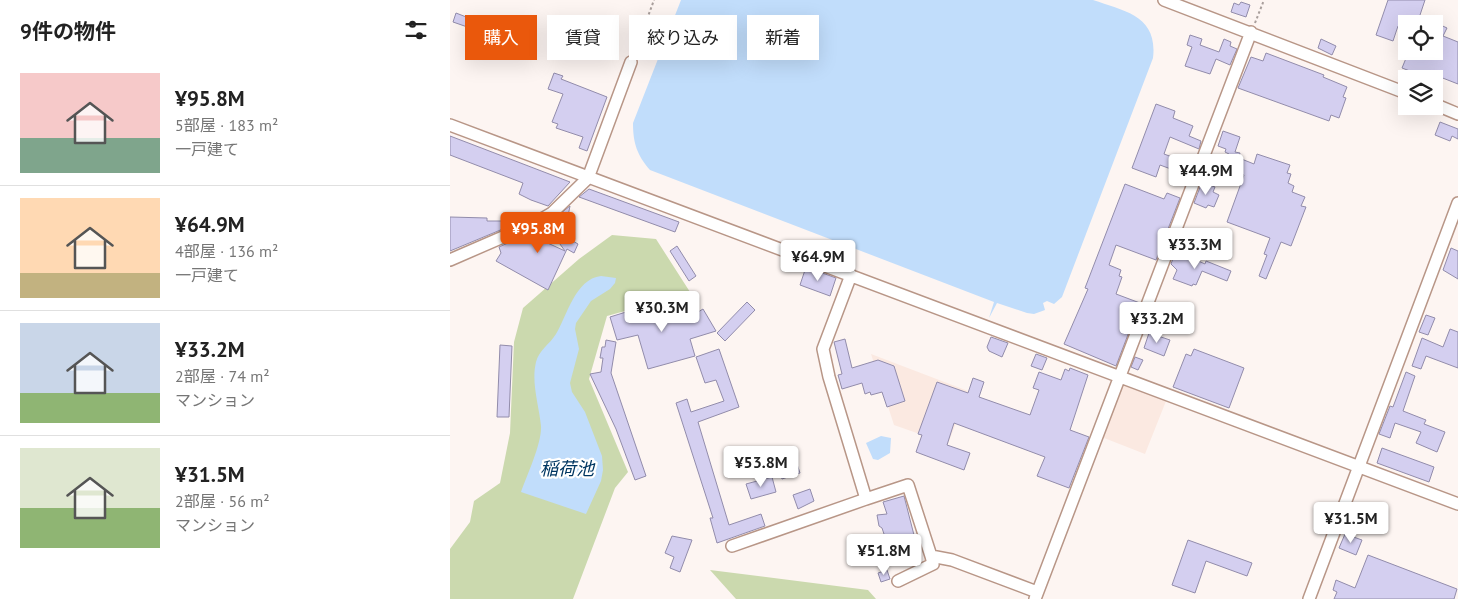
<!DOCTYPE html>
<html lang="ja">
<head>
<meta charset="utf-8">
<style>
  body { margin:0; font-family:"PT Sans","Noto Sans JP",sans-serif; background:#f2f2f2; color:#222; height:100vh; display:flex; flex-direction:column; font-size:19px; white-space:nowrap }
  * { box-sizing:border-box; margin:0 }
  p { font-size:16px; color:#767676 }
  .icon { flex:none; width:28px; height:28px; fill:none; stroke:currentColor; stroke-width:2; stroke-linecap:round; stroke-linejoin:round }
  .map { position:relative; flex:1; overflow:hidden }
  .side { display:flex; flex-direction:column; background:#fff; width:450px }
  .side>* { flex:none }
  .banner { position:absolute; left:15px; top:15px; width:475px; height:45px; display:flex; gap:10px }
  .tools { position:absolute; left:948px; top:15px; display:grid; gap:10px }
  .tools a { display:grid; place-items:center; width:45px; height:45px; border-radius:0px; background:#fff; box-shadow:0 5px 20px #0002; font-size:25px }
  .price { position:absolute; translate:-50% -42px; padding:0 11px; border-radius:5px; background:#fff; color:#222; font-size:16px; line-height:32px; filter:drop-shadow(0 1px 2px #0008) }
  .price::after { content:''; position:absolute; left:50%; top:30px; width:15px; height:11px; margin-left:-8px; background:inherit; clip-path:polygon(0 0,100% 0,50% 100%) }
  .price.on { background:#ea580c; color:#fff }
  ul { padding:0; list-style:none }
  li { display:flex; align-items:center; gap:15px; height:125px; padding:0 20px }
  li+li { border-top:1px solid #e0e0e0 }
  li span { display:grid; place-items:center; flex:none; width:140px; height:100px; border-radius:0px; color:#555 }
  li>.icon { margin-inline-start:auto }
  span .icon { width:60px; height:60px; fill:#fffc; stroke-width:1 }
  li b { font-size:21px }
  h2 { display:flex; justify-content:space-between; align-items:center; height:60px; padding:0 20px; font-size:21px }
  .tag { padding:0 18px; border-radius:0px; background:#fff; box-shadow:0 5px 20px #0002; font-size:18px; line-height:45px }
  .tag.on { background:#ea580c; color:#fff }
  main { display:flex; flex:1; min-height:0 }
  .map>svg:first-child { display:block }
</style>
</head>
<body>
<main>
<section class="side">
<h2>9件の物件<svg class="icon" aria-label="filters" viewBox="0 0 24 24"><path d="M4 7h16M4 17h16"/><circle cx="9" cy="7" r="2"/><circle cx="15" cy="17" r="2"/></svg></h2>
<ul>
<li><span style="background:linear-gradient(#f6c9c9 65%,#7fa58c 0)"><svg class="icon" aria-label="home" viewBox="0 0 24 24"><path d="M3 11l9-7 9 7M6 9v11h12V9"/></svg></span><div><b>¥95.8M</b><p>5部屋 · 183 m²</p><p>一戸建て</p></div></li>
<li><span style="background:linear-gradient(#ffd9b3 75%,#c2b280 0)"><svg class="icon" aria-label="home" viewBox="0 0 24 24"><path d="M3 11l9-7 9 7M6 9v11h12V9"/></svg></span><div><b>¥64.9M</b><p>4部屋 · 136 m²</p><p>一戸建て</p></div></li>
<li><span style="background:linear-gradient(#c9d6e8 70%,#8fb573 0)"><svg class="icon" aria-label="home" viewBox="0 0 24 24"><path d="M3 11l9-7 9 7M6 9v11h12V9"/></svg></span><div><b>¥33.2M</b><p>2部屋 · 74 m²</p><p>マンション</p></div></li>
<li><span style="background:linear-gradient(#dfe7d0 60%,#8fb573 0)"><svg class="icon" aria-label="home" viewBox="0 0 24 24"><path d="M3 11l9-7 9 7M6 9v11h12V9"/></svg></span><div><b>¥31.5M</b><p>2部屋 · 56 m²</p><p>マンション</p></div></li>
</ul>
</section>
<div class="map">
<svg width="1008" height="599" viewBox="0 0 1008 599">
  <rect width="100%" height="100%" fill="#fdf5f2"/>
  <path fill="#fbe9e1" d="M421,354l97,37 -20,53 -54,-19z
    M670,384l46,17 -21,53 -46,-18z"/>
  <path fill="#cbd9ae" d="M162,235l44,4 34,53 -13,32 -34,-18 -36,10 -18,63 39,93 -13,16 -42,111h-123v-50l20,-27 4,-21 26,-18 10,-50 4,-91 9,-34 56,-49z
    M260,570l158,20 8,9h-140z"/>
  <path fill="#c1ddfb" d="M231,0h412c32,11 65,16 60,58l-91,239 -8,7 -7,-3 -4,2 2,7 -11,4 -7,-1 -30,-10 -8,15 5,-16 -344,-132c-13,-15 -17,-27 -17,-47z
    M151,276l15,2 -1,5 -5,6 -19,12 -15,22 -1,6 4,20 -9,34 2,9 13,20 17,44 1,14 -2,11 -15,33 -65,-22c6,-17 21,-49 20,-66 -2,-21 -10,-43 -5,-64 3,-12 14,-18 20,-28 11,-18 19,-55 45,-58z
    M431,436l10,2 -1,15 -12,7 -5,-1 -7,-16z"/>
  <path fill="#d4cff0" stroke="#928cab" d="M938,0h37l-8,24h-11v5l-8,-3 -5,15 -17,-6z
    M791,2l9,3 -4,12 -15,-5 3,-9 5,2z
    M6,13l23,9 -3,8 -23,-8z
    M984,22l13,6 -4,8 15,6v42l-23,-9 -4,4 -29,-11 7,-17 25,7z
    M740,35l12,4 -2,6 19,7 5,-13 7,3 -1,4 7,3 -7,16 -14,-6 -6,15 -25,-8 7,-19 -5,-2z
    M871,39l15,7 -4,9 -14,-7z
    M816,53l58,22 -1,2 24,10 -4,10 3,1 -7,20 -8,-3 -2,6 -91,-33 13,-31 12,4z
    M104,73l9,3 -2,3 46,18 -20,54 -8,-3 4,-11 -27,-9 2,-4 -6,-2 11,-28 -15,-5z
    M706,104l19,7 -2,7 20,8 -4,10 12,5 -2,8 -29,-12 -6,17 19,7 -4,11 -19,-7 -4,12 -24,-9z
    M990,122l18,7v10l-6,-3 -2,5 -15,-6z
    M773,131l17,6 -5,15 5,1 -1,5 15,6 3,-10 33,11 -3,8 4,1 -3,9 6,3 -2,6 13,5 -4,9 5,1 -15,39 -10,-4 -15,37 -7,-3 8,-21 -3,-1 6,-16 -43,-16 17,-47 -20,-8 5,-13 -4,-2 1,-3 -8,-3z
    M0,136l21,8 99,38 -22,24 -17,-6 -12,-6 4,-11 -73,-28z
    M752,182l13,5 -2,5 6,3 -5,12 -6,-2 -2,3 -12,-5z
    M675,184l39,15 3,-6 13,5 -24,62 -40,-15 -7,20 12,5 -2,6 3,1 -6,17 24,9 -24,63 -52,-22 24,-55 -3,-1z
    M139,189l90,33 -4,10 -96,-35z
    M120,206l-6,30 14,8 -4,9 -7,-4 -19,41 -52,-29 5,-8 -2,-6 29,-13 37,17 -16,-22 8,4 4,-8 -14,-1z
    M0,217l37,1v3h14l9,5 -60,25z
    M227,246l19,30 -7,5 -19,-30z
    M1001,248l7,3v28l-15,-9z
    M726,251l29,13 1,-3 25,10 -4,10 -25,-10 -6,14 -3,-1 -1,2 -19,-7 4,-9 -6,-6z
    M356,267l30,11 -6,18 -30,-11z
    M297,302l8,8 -30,31 -8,-8z
    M205,303l4,12 22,-6 4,11 18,-11 13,22 -26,8 5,17 -47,13 -10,-34 -21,5 -7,-23z
    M976,315l9,3 -7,17 -9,-3z
    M1000,329l8,3v36l-32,-12 -5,13 -9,-3 10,-28 21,9z
    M699,333l21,7 -6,16 -20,-8z
    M541,337l17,6 -6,14 -13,-6 -2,-4z
    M395,339l7,29 26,-8 16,6 11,35 -18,6 -5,-15 -11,3 -1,-3 -5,2 -3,-11 -20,6 -4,-14 4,-1 -8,-32z
    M156,340l10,2 -5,31 35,103 -11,4 -19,-51 -26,-55 11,-2 2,-14h-3l2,-11h3z
    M50,345l12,1 -3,71h-12z
    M269,349l20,58 -41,15 31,103 32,-11 4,12 -48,17 -7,-25h3l-37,-115 11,-4 4,13 33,-11 -8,-21 -11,3 -9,-26z
    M744,349l50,19 -15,40 -56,-21 13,-33 5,2z
    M586,354l11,4 -5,12 -11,-4z
    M685,357l8,3 -5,10 -7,-3z
    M620,368l18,7 -18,55 19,7 -20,51 -32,-12 8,-19 -91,-34 -7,22 23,8 -6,17 -48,-18 6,-17 -4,-1 19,-52 31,11 5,-15 11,4 -5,15 51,18 9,-25 -6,-2 6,-16 22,8 4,-11 4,2z
    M956,372l9,4 -12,35 23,9 -2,4 21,8 -8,20 -21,-9 5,-11 -26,-9 -5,15 -11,-4 11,-28 3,1z
    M932,448l52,19 -5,15 -52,-19z
    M346,461l4,12 -18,6 -4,-12z
    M322,477l4,15 -25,7 -5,-15z
    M360,489l4,12 -16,8 -5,-14z
    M454,496l10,39 -27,8 -5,-15 -3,-2 -2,-11 10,-1 -4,-12z
    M895,534l17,6 -6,15 -17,-7z
    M222,536l20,4 -12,32 -10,-4 4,-11 -9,-4z
    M738,540l64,23 -5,13 -41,-15 -11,32 -23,-8z
    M918,555l89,34 -3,10h-120l3,-7 -4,-2 3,-10 19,8z
    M437,570l3,9 -9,3 -3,-9z"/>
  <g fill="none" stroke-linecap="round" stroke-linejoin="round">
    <defs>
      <path id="minor" d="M714,0l242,93
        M984,104l24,10
        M0,125l1008,379
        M0,260l85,-37 17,-10 36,-35 43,-116
        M401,275l-28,74 6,28 37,122 42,-14 23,71 21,4 85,32
        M282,546l134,-47
        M448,581l35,-17 -2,-8
        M585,599l216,-567
        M859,599l149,-396"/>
    </defs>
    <use href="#minor" stroke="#b89687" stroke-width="14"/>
    <path stroke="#a99f9c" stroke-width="2" stroke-dasharray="2.5 2.5" stroke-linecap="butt" d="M805,23l9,-23
      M185,52l19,-52"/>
    <use href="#minor" stroke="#fff" stroke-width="11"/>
  </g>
  <g text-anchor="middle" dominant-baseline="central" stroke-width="4.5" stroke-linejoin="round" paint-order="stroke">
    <g font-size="18" font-style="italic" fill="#003661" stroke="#fff">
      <text x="117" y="468">稲荷池</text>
    </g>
  </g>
</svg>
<div class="tools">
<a><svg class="icon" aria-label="locate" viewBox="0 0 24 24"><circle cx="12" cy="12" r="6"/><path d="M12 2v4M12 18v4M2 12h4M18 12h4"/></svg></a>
<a><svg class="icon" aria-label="layers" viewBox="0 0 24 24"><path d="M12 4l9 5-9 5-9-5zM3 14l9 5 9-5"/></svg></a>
</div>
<b class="price" style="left:756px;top:196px">¥44.9M</b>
<b class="price on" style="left:88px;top:254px">¥95.8M</b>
<b class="price" style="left:745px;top:270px">¥33.3M</b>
<b class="price" style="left:368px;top:282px">¥64.9M</b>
<b class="price" style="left:212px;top:333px">¥30.3M</b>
<b class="price" style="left:707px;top:344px">¥33.2M</b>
<b class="price" style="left:311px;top:488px">¥53.8M</b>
<b class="price" style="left:901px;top:544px">¥31.5M</b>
<b class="price" style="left:434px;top:576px">¥51.8M</b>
<div class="banner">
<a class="tag on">購入</a>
<a class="tag">賃貸</a>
<a class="tag">絞り込み</a>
<a class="tag">新着</a>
</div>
</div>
</main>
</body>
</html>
